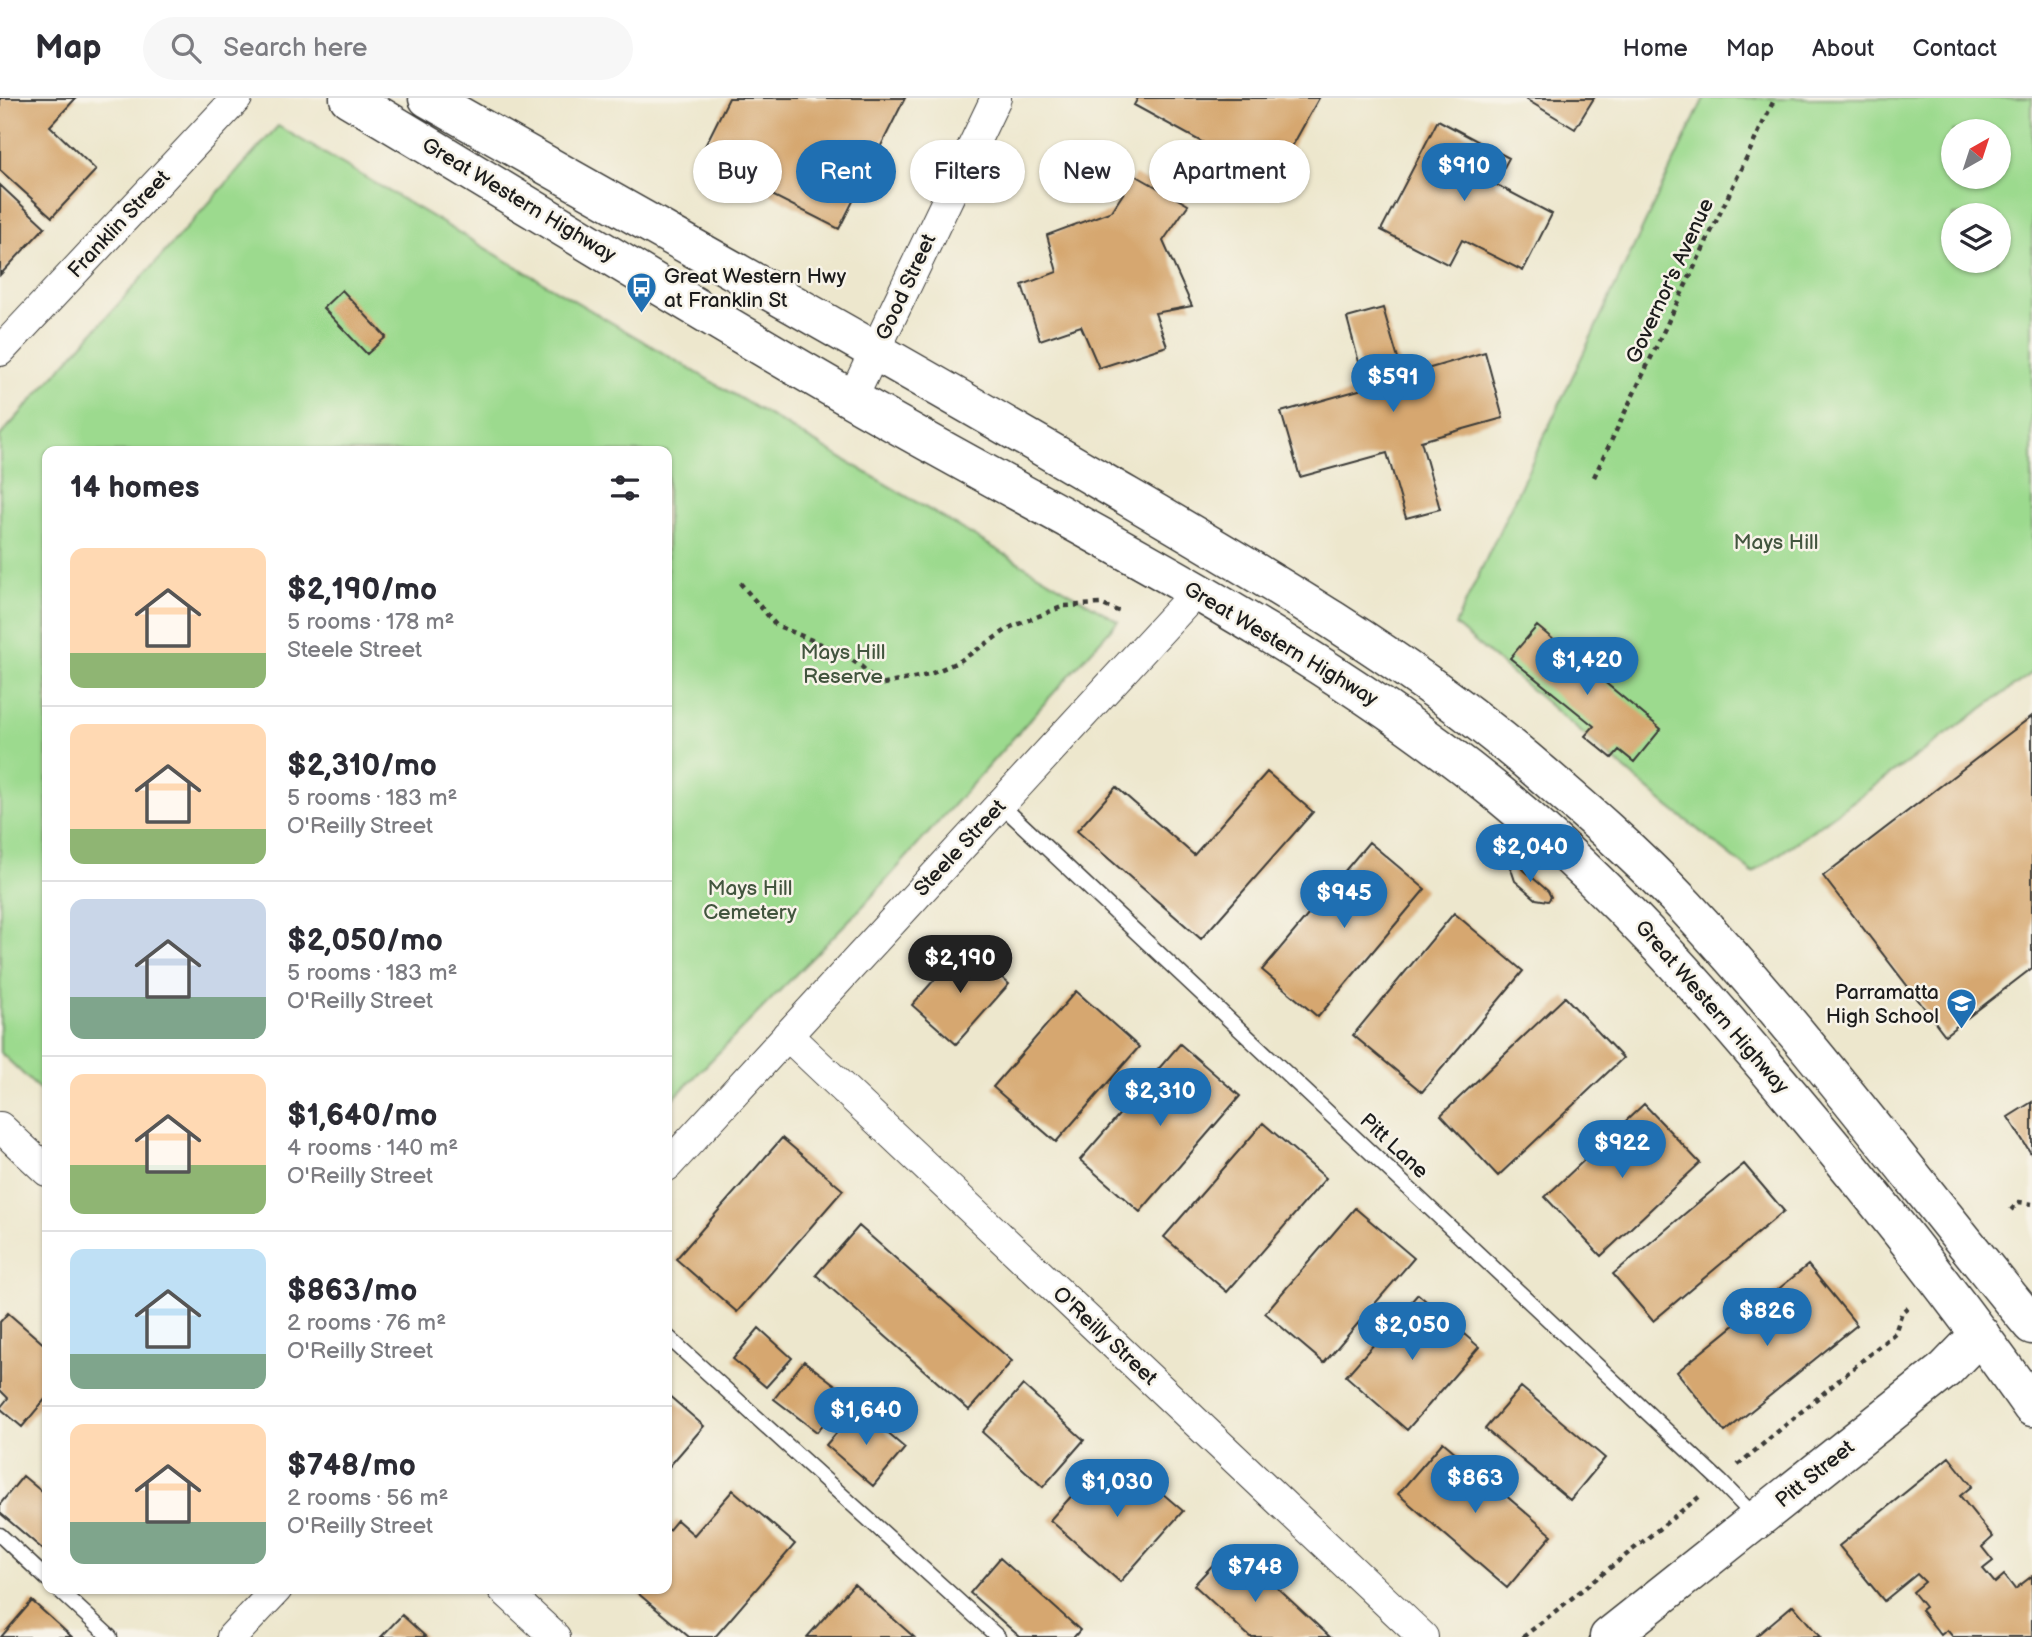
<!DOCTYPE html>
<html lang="en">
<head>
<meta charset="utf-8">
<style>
  body { margin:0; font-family:"Balsamiq Sans",sans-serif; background:#f7f7f7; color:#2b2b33; height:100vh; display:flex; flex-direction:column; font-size:26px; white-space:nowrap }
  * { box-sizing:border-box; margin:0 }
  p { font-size:23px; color:#7c7c81 }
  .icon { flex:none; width:38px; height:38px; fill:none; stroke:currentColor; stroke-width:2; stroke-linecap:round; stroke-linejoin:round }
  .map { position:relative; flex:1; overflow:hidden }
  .side { position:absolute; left:42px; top:348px; width:630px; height:1148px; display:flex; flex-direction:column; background:#fff; border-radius:14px; box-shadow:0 2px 5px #0004 }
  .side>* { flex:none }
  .banner { position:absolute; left:693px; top:42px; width:665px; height:63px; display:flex; gap:14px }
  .needle { width:46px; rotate:39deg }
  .tools { position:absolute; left:1941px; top:21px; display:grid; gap:14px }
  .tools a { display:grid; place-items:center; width:70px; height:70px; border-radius:50%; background:#fff; box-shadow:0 2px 5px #0004; font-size:35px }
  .price { position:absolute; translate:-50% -60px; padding:0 16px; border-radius:24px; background:#1f6fb2; color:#fff; font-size:23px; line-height:46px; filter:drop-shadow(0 2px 4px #0008) }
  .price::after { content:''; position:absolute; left:50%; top:42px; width:21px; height:16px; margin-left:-10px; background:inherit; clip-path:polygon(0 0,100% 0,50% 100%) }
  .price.current { background:#222; color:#fff }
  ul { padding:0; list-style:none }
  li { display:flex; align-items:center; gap:21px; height:175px; padding:0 28px }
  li+li { border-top:2px solid #e1e1e2 }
  li span { display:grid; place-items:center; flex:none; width:196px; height:140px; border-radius:14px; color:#555 }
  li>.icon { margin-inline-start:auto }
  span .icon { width:84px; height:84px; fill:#fffc; stroke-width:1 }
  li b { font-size:30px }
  h2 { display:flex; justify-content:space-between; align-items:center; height:84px; padding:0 28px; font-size:30px }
  .pill { padding:0 24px; border-radius:32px; background:#fff; box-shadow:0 2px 5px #0004; font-size:24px; line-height:63px }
  .pill.current { background:#1f6fb2; color:#fff }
  header { display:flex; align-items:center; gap:42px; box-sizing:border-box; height:98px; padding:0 35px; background:#fff; border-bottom:2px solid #e1e1e2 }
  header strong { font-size:33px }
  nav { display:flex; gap:38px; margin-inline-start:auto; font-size:24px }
  .search { width:490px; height:63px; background:#f7f7f7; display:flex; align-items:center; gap:18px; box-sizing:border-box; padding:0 24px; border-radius:38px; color:#7c7c81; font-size:26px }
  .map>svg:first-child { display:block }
</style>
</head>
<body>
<header>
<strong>Map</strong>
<div class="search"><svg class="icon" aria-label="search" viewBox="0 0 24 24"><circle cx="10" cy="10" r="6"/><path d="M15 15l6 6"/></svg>Search here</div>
<nav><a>Home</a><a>Map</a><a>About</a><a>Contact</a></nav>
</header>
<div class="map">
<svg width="2032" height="1539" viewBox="0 0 2032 1539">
  <rect width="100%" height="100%" fill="#f7f3e8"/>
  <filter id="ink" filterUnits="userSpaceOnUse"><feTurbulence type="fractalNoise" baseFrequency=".0143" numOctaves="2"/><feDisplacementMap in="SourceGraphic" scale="14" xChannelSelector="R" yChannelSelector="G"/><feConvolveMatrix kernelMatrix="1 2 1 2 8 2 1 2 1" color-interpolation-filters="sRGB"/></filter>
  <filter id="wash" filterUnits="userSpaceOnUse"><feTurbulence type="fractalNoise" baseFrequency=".00686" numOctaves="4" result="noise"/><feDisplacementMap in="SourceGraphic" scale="28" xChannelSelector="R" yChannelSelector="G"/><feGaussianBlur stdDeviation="1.57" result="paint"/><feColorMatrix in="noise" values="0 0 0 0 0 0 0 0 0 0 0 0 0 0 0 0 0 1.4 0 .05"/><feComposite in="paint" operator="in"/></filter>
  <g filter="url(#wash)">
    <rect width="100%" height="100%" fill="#ede7cd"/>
    <path fill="#9cda8e" stroke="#5c7b55" stroke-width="2" fill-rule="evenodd" d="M1704,0h328v575l-279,200 -84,-66 -214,-182zM1953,33h45v46h-45zM1953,117h45v46h-45z
      M278,28l840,495 -254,284 -197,200v-653h-620v645l-47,-45v-616z"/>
    <g id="blocks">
      <path fill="#d6a76f" d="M0,0h76l-26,28 46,44 -44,47 -52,-47z
        M729,0h176l-66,131 -140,-71z
        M1138,0h181l-46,83 -139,-76z
        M1524,0h70l-19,31z
        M1438,22l71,38 -14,26 57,30 -29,57 -61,-31 -13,25 -68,-35z
        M1135,77l53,30 -25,36 29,65 -37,7 12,33 -68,22 -18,-42 -41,14 -18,-55 35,-13 -10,-37 65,-24z
        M0,87l45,42 -45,48z
        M342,192l44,47 -19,17 -44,-46z
        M1383,210l20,68 82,-24 18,66 -82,23 19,68 -34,9 -19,-65 -87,24 -19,-65 85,-24 -19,-70z
        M1537,528l124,103 -27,33 -15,-12 -7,8 -27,-22 9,-10 -84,-68z
        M2032,618v252l-87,67 -122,-159z
        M1267,674l46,40 -112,127 -124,-108 39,-44 78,68z
        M1369,744l56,47 -107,128 -56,-47z
        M1513,766h4l31,27 3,6 -3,4 -12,-2 -21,-18 -4,-12z
        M1454,815l69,58 -101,121 -69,-57z
        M965,847l44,39 -53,60 -44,-39z
        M1076,893l63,56 -83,95 -63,-55z
        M1565,899l58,61 -125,118 -57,-61z
        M1180,946l60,52 -100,116 -60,-52z
        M2032,1004v53l-24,-38z
        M1644,1006l56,59 -99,93 -56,-59z
        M1263,1025l63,55 -99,114 -63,-55z
        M782,1040l61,52 -106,122 -61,-53z
        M1744,1066l40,47 -131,110 -40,-47z
        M1355,1110l59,50 -90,105 -59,-50z
        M859,1128l153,135 -43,49 -153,-135z
        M1808,1167l49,60 -132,107 -48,-60z
        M1418,1196l61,53 -72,83 -61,-54z
        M8,1215l39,34v50l-25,30 -22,-19 8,-10 -8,-8v-68z
        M759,1230l33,30 -26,29 -33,-28z
        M804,1263l43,33 -30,38 -43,-33z
        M1023,1287l61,55 -41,47 -61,-55z
        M1521,1289l84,71 -35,42 -85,-71z
        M667,1296l37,32 -37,43z
        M858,1310l47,40 -32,38 -47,-41z
        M1443,1344l109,93 -45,53 -109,-94z
        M1949,1359l23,29 -12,10 33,41 -11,10 11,14 -10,8 12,14 9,-8 11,14 17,-13v61h-79l-6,-7 -6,5 -20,-25 4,-3 -12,-15 12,-10 -8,-8 -33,27 -45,-55z
        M1126,1364l57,49 -63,71 -70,-62 42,-47 13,11z
        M23,1378l24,20v57l-47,-40v-9z
        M733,1392l62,54 -80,93h-26l-56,-48h34v-57l10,-12 17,15z
        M1222,1457l26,24 9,-10 73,68h-80l-56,-52z
        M1000,1460l80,72 -6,7h-54l-50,-44z
        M854,1486l60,53h-107z
        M32,1503l40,36h-71z
        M1793,1507l27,32h-65z
        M402,1517l24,22h-45z"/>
    </g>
  </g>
  <g filter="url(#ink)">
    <use href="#blocks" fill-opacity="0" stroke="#3b3a37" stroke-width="2"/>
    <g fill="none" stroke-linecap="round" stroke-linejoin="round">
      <defs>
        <path id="lane" d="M1000,706l720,677 35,36
          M667,1238l331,301
          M0,1437l47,44
          M58,1491l52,48"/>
        <path id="street" d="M0,253l237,-253
          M852,301l144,-301
          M787,937l636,602
          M0,1029l47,44
          M667,1068l529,-574
          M503,1491l52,48
          M232,1539l45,-48"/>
        <path id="secondary" d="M1609,1539l337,-268 34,-35"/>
        <path id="highway" d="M349,0c168,100 334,204 503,301 219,126 451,235 647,395 111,91 202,195 293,304 84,100 165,202 240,309
          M428,0c226,129 454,254 678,386 142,83 294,170 420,276 54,46 110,94 159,146 124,133 231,279 347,419"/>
      </defs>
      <use href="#lane" stroke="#3b3a37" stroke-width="17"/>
      <use href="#street" stroke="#3b3a37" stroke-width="32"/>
      <use href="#secondary" stroke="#3b3a37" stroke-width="41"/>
      <use href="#highway" stroke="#3b3a37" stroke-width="41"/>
      <path stroke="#3b3a37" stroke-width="4.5" stroke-dasharray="5 5" stroke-linecap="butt" d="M1594,379l181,-379
        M740,485l36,42 64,27 22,15 18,18 48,-10 32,-14 51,-34 53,-21 36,-2 23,9
        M2011,1112l8,-8 13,2
        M1738,1367l157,-132 7,-21 7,-6
        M1523,1539l176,-140"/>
      <use href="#lane" stroke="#fff" stroke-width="14"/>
      <use href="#street" stroke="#fff" stroke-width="30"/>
      <use href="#secondary" stroke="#fff" stroke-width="38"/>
      <use href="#highway" stroke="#fff" stroke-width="38"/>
    </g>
  </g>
  <defs>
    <symbol id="bus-pin" viewBox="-11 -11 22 30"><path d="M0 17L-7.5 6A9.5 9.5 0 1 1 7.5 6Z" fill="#1f6fb2" stroke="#f7f3e8"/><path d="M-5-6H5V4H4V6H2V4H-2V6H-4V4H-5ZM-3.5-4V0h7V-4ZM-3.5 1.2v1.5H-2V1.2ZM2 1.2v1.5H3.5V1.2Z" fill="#fff"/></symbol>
    <symbol id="school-pin" viewBox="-11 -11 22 30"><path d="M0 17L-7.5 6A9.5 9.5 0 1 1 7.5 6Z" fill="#1f6fb2" stroke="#f7f3e8"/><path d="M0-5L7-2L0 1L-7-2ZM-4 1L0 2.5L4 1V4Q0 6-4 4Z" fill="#fff"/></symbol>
  </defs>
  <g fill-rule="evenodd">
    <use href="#bus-pin" x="624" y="172" width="35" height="47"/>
    <use href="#school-pin" x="1944" y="888" width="35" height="47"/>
  </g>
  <g text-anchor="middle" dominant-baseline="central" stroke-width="5" stroke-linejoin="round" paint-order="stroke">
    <g font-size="21" fill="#1c1c1c" stroke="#f7f3e8">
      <text transform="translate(519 102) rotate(31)">Great Western Highway</text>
      <text transform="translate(119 126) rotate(-47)">Franklin Street</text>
      <text transform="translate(1670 183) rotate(-65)">Governor's Avenue</text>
      <text transform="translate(906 189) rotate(-65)">Good Street</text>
      <text transform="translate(1281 546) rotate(31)">Great Western Highway</text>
      <text transform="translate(960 750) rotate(-47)">Steele Street</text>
      <text transform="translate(1712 909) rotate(49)">Great Western Highway</text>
      <text transform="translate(1394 1048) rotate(43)">Pitt Lane</text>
      <text transform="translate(1105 1238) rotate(43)">O'Reilly Street</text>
      <text transform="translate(1815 1376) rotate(-39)">Pitt Street</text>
    </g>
    <g font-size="21" fill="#1c1c1c" stroke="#f7f3e8" text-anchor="start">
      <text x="664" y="178">Great Western Hwy<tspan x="664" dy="24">at Franklin St</tspan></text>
      <text x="1939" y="894" text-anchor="end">Parramatta<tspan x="1939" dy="24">High School</tspan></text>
    </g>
    <g font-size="21" fill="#42553e" stroke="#f7f3e8">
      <text x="1776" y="444">Mays Hill</text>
      <text x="843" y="554">Mays Hill<tspan x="843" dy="24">Reserve</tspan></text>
      <text x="750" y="790">Mays Hill<tspan x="750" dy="24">Cemetery</tspan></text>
    </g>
  </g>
</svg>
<div class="tools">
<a><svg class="needle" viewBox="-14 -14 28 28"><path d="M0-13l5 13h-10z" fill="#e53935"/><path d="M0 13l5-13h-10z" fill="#7c7c81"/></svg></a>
<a><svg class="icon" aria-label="layers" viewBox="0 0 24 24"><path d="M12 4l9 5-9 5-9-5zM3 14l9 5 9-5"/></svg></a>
</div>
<b class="price" style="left:1464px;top:105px">$910</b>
<b class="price" style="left:1393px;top:316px">$591</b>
<b class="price" style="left:1587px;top:599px">$1,420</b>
<b class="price" style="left:1530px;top:786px">$2,040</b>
<b class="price" style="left:1344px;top:832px">$945</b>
<b class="price current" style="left:960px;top:897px">$2,190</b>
<b class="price" style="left:1160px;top:1030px">$2,310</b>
<b class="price" style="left:1622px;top:1082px">$922</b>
<b class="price" style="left:1767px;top:1250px">$826</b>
<b class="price" style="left:1412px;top:1264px">$2,050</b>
<b class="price" style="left:866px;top:1349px">$1,640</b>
<b class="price" style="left:1475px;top:1417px">$863</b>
<b class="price" style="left:1117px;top:1421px">$1,030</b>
<b class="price" style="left:1255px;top:1506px">$748</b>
<div class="banner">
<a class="pill">Buy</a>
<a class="pill current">Rent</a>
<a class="pill">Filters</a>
<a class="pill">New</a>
<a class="pill">Apartment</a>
</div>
<section class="side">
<h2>14 homes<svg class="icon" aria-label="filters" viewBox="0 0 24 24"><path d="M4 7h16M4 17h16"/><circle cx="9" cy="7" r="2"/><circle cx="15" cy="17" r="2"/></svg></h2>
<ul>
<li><span style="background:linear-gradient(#ffd9b3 75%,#8fb573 0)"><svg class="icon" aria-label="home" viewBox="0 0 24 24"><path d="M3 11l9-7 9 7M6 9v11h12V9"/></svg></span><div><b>$2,190/mo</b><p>5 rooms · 178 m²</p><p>Steele Street</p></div></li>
<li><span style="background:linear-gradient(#ffd9b3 75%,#8fb573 0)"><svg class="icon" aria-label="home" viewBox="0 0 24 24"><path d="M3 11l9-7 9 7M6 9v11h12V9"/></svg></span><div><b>$2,310/mo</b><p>5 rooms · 183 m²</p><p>O'Reilly Street</p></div></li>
<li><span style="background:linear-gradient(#c9d6e8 70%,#7fa58c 0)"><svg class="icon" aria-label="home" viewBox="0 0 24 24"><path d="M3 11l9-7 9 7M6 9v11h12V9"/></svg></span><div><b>$2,050/mo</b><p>5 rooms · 183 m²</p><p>O'Reilly Street</p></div></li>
<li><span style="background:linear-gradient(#ffd9b3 65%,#8fb573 0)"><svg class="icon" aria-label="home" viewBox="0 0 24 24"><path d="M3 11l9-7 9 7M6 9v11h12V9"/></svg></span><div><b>$1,640/mo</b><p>4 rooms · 140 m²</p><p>O'Reilly Street</p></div></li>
<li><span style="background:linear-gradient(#bfe0f5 75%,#7fa58c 0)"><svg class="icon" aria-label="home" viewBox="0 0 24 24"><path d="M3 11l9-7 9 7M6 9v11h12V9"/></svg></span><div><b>$863/mo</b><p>2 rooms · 76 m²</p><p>O'Reilly Street</p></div></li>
<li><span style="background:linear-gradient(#ffd9b3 70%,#7fa58c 0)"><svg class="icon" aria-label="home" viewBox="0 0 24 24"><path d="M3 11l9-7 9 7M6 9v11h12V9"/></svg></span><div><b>$748/mo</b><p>2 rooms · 56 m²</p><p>O'Reilly Street</p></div></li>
</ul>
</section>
</div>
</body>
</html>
